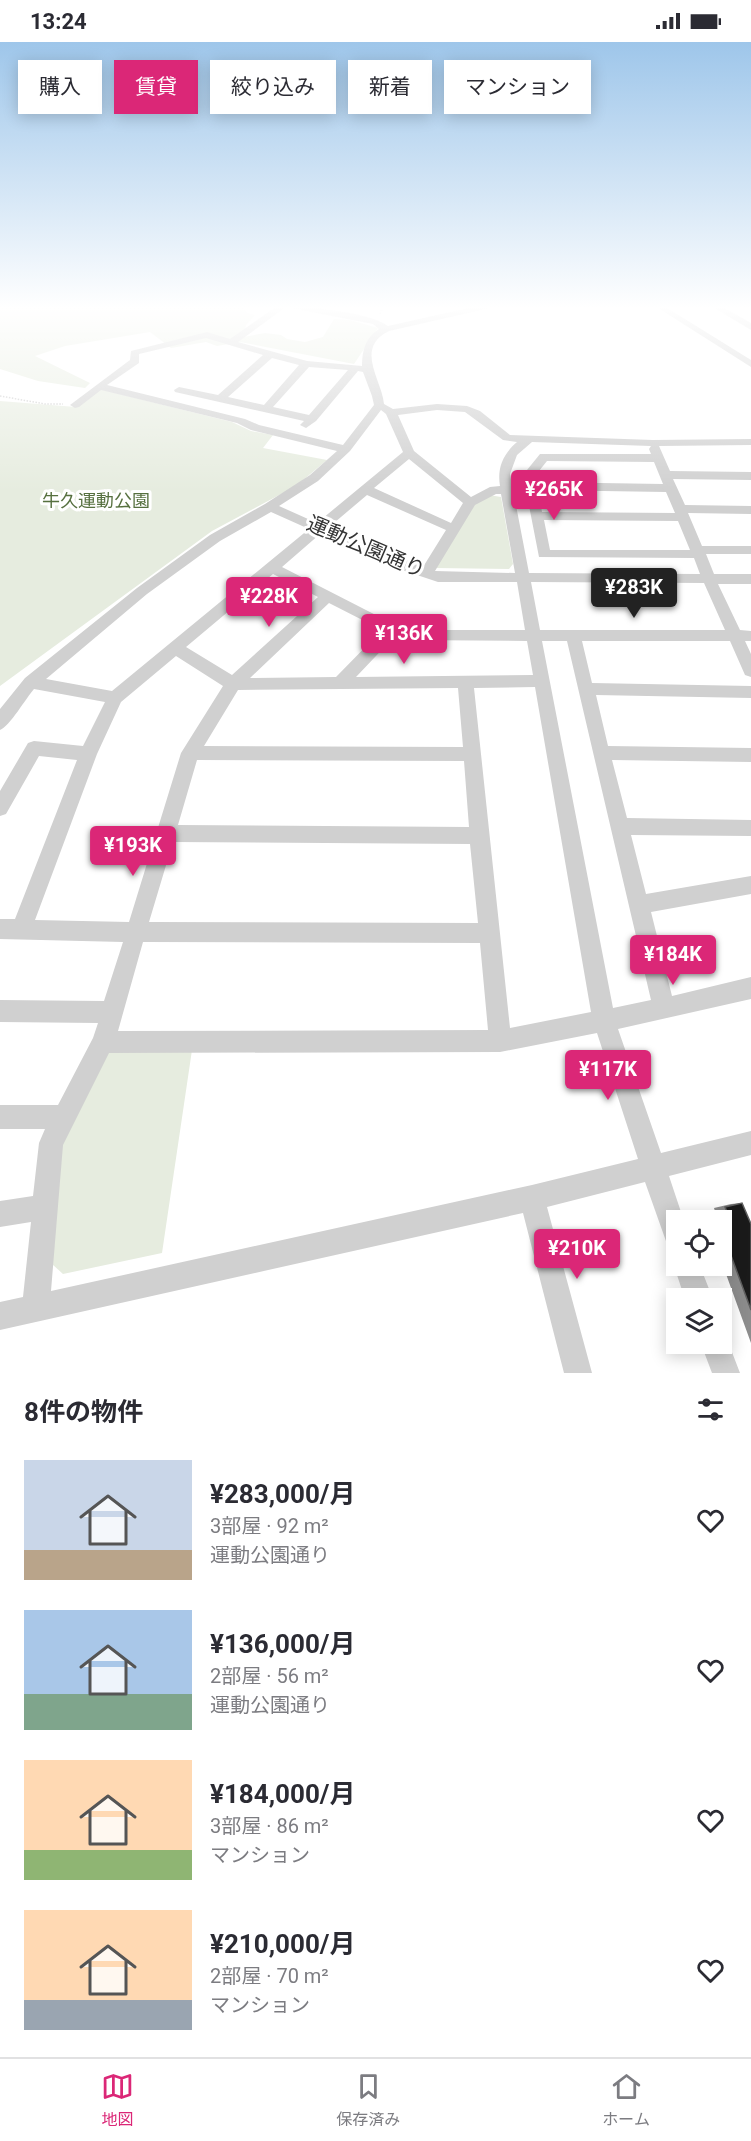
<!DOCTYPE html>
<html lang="ja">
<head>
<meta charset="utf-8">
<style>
  body { margin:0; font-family:Roboto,"Noto Sans JP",sans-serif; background:#f7f7f7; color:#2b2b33; height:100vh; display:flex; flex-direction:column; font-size:22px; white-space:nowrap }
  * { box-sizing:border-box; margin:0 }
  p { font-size:20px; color:#7c7c81 }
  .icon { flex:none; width:33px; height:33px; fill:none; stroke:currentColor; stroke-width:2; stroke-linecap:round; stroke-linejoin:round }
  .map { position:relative; height:1331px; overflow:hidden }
  .drawer { display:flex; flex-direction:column; background:#fff; flex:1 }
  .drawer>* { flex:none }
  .guide { position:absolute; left:18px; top:18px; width:716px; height:54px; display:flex; gap:12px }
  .tools { position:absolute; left:666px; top:1168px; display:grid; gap:12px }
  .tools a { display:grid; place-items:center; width:66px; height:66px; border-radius:0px; background:#fff; box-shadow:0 3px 15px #0003; font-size:30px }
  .price { position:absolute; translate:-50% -51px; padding:0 14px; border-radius:6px; background:#db2777; color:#fff; font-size:20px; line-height:39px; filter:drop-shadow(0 2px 3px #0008) }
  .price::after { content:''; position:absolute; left:50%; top:36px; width:18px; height:14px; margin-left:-9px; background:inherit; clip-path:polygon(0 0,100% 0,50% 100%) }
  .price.active { background:#222; color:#fff }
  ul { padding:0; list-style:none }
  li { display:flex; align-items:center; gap:18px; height:150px; padding:0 24px }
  li span { display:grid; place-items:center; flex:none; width:168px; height:120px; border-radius:0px; color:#555 }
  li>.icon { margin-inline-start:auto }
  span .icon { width:72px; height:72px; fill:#fffc; stroke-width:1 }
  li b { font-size:26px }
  h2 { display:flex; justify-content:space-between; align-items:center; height:72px; padding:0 24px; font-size:26px }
  .pill { padding:0 21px; border-radius:0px; background:#fff; box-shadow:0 3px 15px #0003; font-size:21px; line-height:54px }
  .pill.active { background:#db2777; color:#fff }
  .status { display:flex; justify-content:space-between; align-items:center; height:42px; padding:0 30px; background:#fff; direction:ltr }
  .status svg { height:16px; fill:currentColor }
  .tabs { display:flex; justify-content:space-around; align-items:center; height:84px; border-top:2px solid #e1e1e2; background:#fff; font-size:16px; color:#7c7c81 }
  .tabs a { display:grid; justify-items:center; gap:3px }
  .tabs .active { color:#db2777 }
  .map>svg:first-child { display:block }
</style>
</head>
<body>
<div class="status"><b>13:24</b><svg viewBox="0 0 49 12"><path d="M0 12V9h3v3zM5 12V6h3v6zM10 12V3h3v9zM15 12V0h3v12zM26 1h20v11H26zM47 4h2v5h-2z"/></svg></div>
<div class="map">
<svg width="751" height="1331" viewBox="0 0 751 1331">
  <rect width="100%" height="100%" fill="#fff"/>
  <path fill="#e6ecdf" d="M0,264h241l7,7 7,2 -9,10 -2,12 21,-4 16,2 6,4 18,3 18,-5 11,-18 16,1 28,8 -24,36 -114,-22 -23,4 -11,-4 -35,6 -21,-16 -85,14 -30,10 55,27 -5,5 -47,-7 -38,-12z
    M99,347l133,33 19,9 22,4 -10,13 64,12 -31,26 -84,45 -212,155v-285l76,6z
    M489,453l12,2 12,67 -4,5 -74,-1 39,-63z
    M109,1007l83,1 -30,203 -99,21 -11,-10 9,-119z"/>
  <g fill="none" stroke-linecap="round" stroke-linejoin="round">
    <path stroke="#cdcdcd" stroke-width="1.5" stroke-dasharray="1.5 1.5" stroke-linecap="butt" d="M380,272l3,-8
      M0,354l45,8h18"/>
    <path fill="#d0d0d0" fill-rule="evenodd" d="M277,264c26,0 90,5 111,20l89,-20h14l-1,2 -101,23c-35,17 -7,49 -5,73l9,5 44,-5 30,2 13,5 30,24 143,5 98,-1v6l-92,1 11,25 81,1v8l-78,-1 12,26 66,1v8l-63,-1 14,33h49v8h-45l8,20h37v10h-33l22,46 11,1v10h-6l6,13v23l-6,-2 -15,-34h-148l10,42 159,3v12l-155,-3 12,51 143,2v14l-139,-2 15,58 124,2v16l-120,-1 15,59 105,-18v18l-100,18 21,84 79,-19v22l-133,30 43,124 90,-22v24l-82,21 15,45h-8v27l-9,-4 -22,-62 -98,25 45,166h-28l-41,-160 -523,117v-28l23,-5 8,-75 -31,5v-26l33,-5 6,-53 6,-14h-45v-24h58l35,-67 5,-15 -98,-1v-22l104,1 19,-59 -123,-3v-20h15l62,-159 -38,-4 -33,58 -6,2v-25l28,-48 6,-2 49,5 22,-44 -71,-13c-8,9 -24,37 -34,41v-21l25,-31 112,-90 73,-53 55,-31 45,-29 27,-24 -86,-21 -14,-7 -136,-33 -22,17 -4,1 -5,-3 60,-45 1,-9 76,-19 23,7zM286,265l87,17 6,5c-13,8 -17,21 -17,37l-55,-5 -69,-19zM206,296l57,17 -45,40 -39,-8 -5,3 1,2 129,29 -4,4 6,3 10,-7 42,-50 5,1 9,24 2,9 -31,40 -84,-20 -14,-6 -138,-34 32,-22v-9zM272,316l27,7 -35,40 -36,-8zM309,325l39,3 -39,45 -36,-8zM381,368l5,4 17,38 -86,71 -38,-17 39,-25 32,-30zM437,368l28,2 38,28 14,2c-14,12 -20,26 -17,44l-10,1 -19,10 -57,-46 -16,-36zM532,400l119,4 -2,3 2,5h-111l-13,16 -3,10 15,77 155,1 6,16 -171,-1 -19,-99 7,-19zM409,417l54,44 -12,20 -77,-35zM547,419l107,1 9,22 -126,-2 2,-11zM538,448l128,2 9,21 -133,-1zM496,452h5l14,79 -80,-2 40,-66zM367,453l79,35 -23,37 -95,-39zM271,470l38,17 -197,162 -66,-12 101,-85 73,-53zM544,478l134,1 12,29h-140zM320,492l76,34 42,14h79l8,48h-120l-123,-63zM273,532l45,23 -86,78 -46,-28zM531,540l173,1 21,47h-185zM329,561l53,27 -46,47 -86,1zM394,595l9,3 124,1 6,34 -177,2zM542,599h25l84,359 -38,8zM176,614l47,30 -42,67 -52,169 -94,-2 62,-166 24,-52zM535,645l56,325 -81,16 -36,-340zM458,646l5,59 -259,-1 34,-56zM197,718l267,1 5,66 -291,-2zM173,800l297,2 8,79 -329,-1zM143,900l337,1 8,87 -370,1zM597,991l41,126 -106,26 -481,106 12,-146 46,-92 391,-1z
      M655,264h9l87,54v7z
      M711,264h10l30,17v7z
      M676,1217v7h24l13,33h-28l-11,-33z
      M722,1290l3,2 15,39h-28l-11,-29h21z"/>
  </g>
  <path fill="#8c8c8c" d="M742,1161l9,21v119l-29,-80v-42h-4l-4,-13 17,-4z"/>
  <path fill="#1a1a1a" stroke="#5f5f5f" stroke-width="1.5" d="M742,1161l9,21v86l-29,-79v-9l8,-2 -5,-13z"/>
  <linearGradient id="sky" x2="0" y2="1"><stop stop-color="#9ec6ea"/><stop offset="0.59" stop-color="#fff"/><stop offset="1" stop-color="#fff" stop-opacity="0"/></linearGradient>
  <rect width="751" height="450" fill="url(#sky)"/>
  <g text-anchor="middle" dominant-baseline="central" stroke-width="6" stroke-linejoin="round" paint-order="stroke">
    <g font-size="18" fill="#56703f" stroke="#fff">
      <text x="96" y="458">牛久運動公園</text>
    </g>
    <g font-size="21" fill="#333" stroke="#fff">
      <text transform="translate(366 505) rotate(23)">運動公園通り</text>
    </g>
  </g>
</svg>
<div class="tools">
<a><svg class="icon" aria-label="locate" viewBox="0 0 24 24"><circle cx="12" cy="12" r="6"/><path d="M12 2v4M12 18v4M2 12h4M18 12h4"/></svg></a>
<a><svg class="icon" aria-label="layers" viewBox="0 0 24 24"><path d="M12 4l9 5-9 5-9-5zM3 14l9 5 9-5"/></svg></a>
</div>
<b class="price" style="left:554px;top:479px">¥265K</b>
<b class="price active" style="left:634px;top:577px">¥283K</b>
<b class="price" style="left:269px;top:586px">¥228K</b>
<b class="price" style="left:404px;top:623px">¥136K</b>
<b class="price" style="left:133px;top:835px">¥193K</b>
<b class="price" style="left:673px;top:944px">¥184K</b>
<b class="price" style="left:608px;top:1059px">¥117K</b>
<b class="price" style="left:577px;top:1238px">¥210K</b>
<div class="guide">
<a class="pill">購入</a>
<a class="pill active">賃貸</a>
<a class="pill">絞り込み</a>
<a class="pill">新着</a>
<a class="pill">マンション</a>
</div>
</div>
<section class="drawer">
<h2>8件の物件<svg class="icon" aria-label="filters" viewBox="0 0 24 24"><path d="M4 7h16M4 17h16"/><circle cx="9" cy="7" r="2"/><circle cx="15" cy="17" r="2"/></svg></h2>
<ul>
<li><span style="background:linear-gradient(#c9d6e8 75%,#b9a48a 0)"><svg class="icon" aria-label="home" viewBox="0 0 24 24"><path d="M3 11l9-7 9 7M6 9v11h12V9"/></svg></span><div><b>¥283,000/月</b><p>3部屋 · 92 m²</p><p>運動公園通り</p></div><svg class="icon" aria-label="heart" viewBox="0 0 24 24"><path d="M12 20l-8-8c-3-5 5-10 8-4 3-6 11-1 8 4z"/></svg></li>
<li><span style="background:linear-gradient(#a9c7e8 70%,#7fa58c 0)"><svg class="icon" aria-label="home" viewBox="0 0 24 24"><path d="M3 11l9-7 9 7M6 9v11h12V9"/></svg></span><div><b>¥136,000/月</b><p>2部屋 · 56 m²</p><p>運動公園通り</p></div><svg class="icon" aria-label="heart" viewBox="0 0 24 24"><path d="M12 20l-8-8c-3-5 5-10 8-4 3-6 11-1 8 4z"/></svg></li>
<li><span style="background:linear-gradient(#ffd9b3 75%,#8fb573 0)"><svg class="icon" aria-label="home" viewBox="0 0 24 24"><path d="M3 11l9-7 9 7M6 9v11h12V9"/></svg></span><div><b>¥184,000/月</b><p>3部屋 · 86 m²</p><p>マンション</p></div><svg class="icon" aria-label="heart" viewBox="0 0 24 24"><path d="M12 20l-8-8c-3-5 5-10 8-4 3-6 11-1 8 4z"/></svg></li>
<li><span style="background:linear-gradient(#ffd9b3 75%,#9aa5b1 0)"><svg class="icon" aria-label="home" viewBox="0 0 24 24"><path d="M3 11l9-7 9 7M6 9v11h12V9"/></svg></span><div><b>¥210,000/月</b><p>2部屋 · 70 m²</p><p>マンション</p></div><svg class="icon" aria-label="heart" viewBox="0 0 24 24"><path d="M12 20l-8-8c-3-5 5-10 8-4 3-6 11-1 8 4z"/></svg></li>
</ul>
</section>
<nav class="tabs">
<a class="active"><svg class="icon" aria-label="map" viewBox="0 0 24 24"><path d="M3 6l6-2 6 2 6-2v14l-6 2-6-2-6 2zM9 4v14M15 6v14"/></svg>地図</a>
<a><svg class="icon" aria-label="saved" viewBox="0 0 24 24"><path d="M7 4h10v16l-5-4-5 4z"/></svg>保存済み</a>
<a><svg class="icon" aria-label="home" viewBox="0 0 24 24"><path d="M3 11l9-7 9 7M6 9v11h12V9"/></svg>ホーム</a>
</nav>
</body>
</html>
